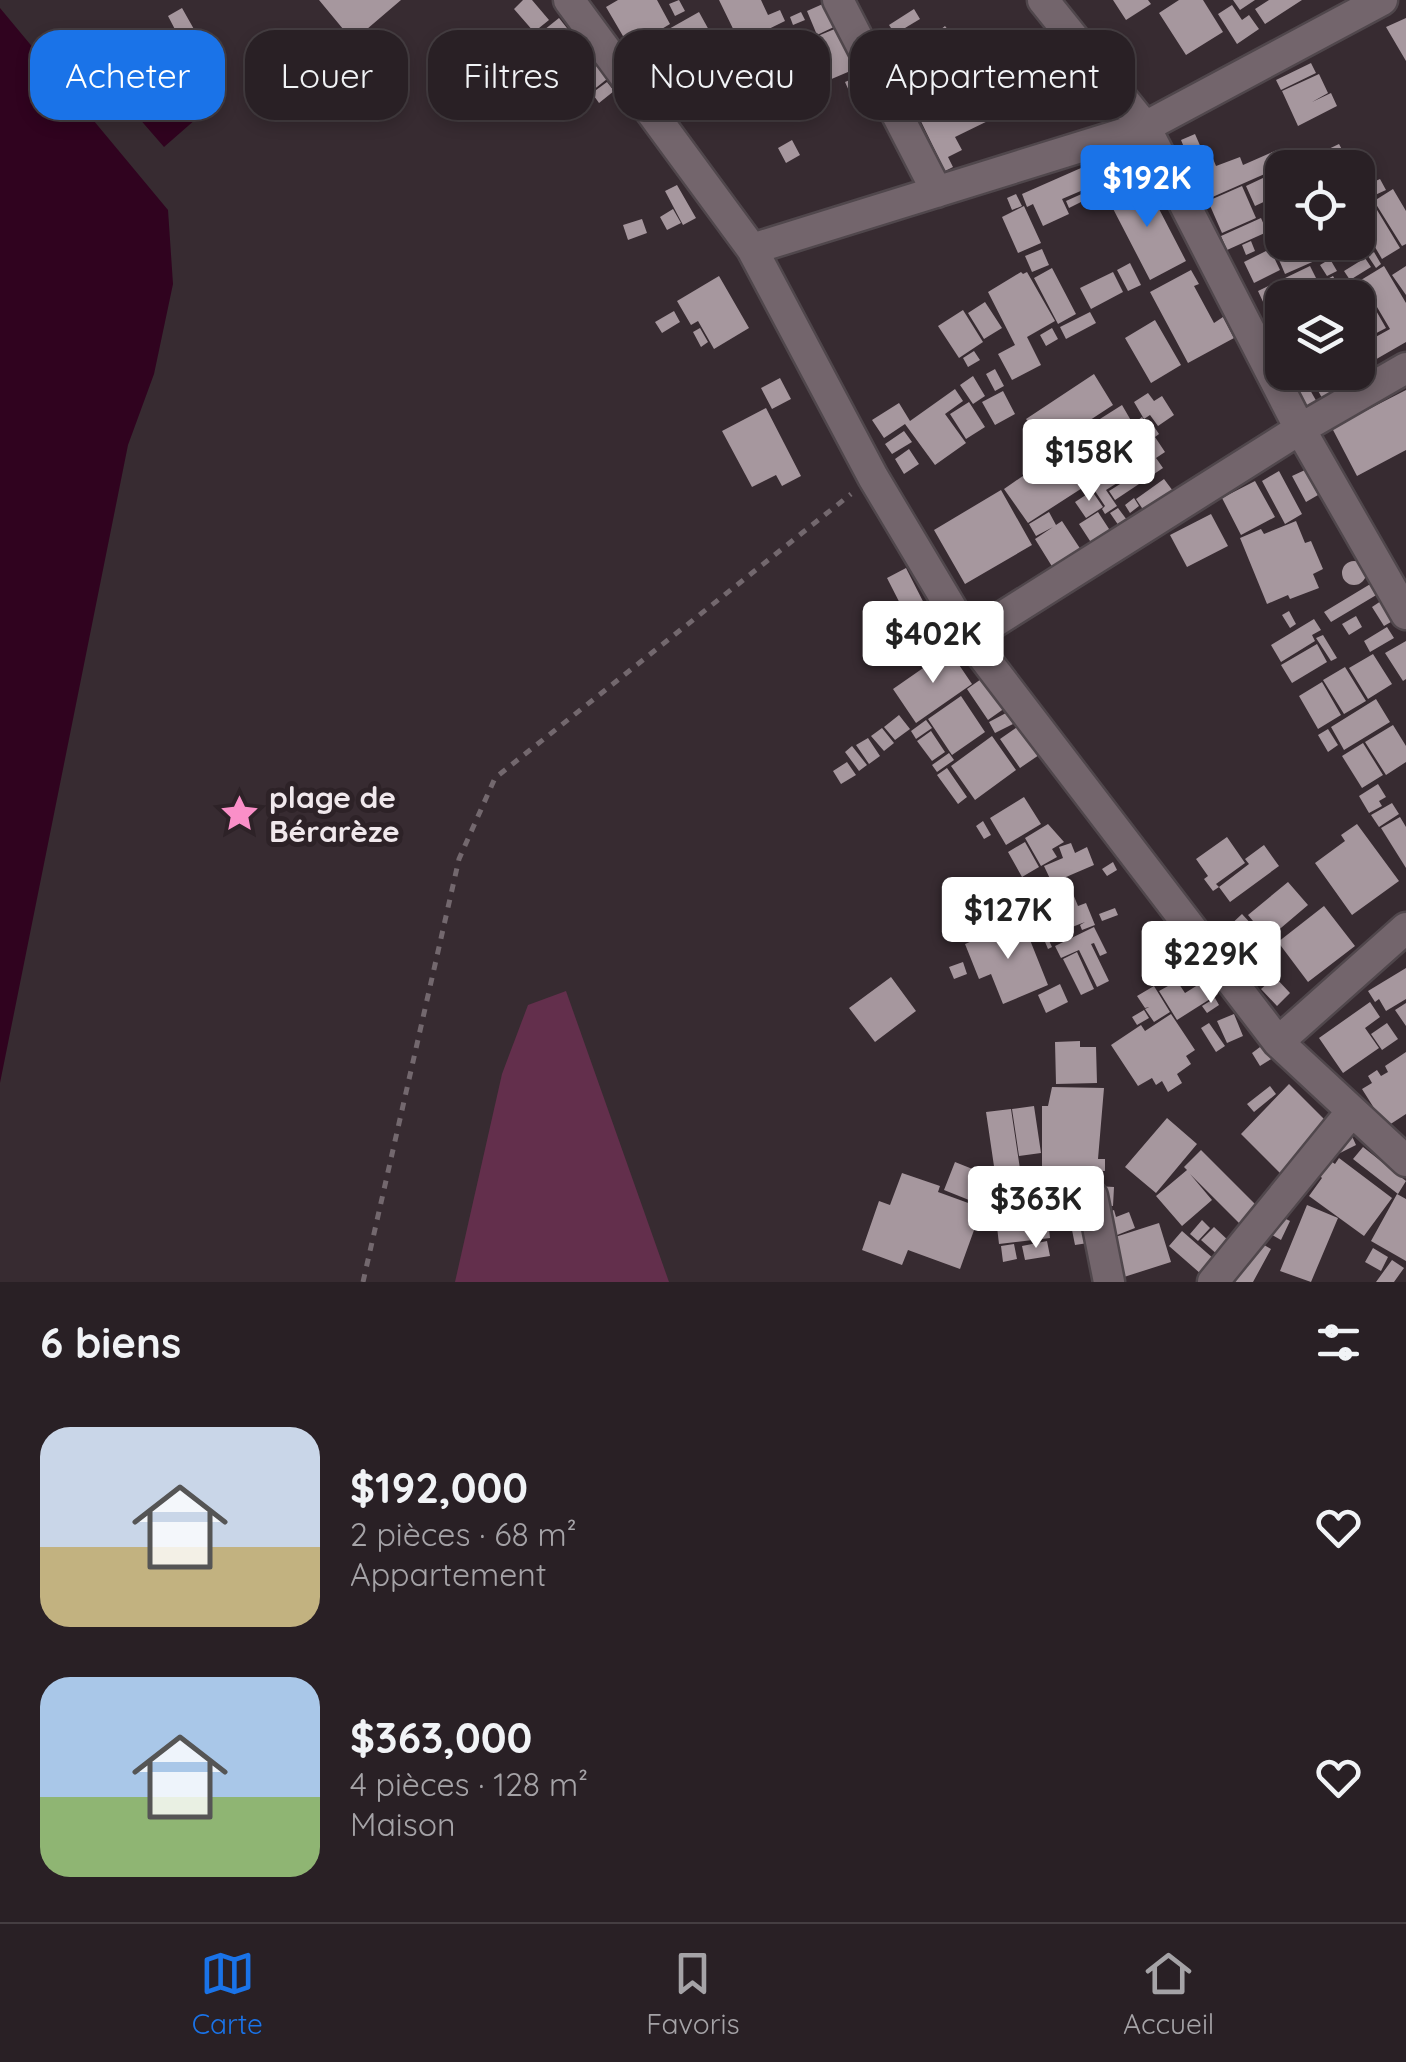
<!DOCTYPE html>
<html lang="fr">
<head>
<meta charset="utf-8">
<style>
  body { margin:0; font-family:Quicksand,sans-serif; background:#352d32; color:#f1f3f6; height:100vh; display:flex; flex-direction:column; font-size:38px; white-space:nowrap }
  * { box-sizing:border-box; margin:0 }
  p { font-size:32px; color:#a5a3a7 }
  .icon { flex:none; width:55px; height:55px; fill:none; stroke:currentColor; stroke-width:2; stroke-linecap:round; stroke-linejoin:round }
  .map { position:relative; height:1282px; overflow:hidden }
  .sheet { display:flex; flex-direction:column; background:#292025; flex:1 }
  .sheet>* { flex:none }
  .top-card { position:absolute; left:30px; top:30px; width:1348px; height:90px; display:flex; gap:20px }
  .buttons { position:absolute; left:1265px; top:150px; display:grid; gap:20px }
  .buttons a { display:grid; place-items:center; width:110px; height:110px; border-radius:20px; background:#292025; box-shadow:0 5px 15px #0003,0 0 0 2px #453e42; font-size:50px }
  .price { position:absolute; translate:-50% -85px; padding:0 22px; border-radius:10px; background:#fff; color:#222; font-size:32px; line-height:65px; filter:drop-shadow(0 2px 5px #0008) }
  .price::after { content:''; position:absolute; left:50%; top:60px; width:30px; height:22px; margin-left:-15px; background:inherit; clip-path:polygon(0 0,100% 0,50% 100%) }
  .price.on { background:#1a73e8; color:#fff }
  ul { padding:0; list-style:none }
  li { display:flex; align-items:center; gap:30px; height:250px; padding:0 40px }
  li span { display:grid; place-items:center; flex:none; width:280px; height:200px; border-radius:30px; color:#555 }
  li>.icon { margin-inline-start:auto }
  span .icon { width:120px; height:120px; fill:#fffc; stroke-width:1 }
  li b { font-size:42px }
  h2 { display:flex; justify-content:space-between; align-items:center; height:120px; padding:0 40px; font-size:42px }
  .pill { padding:0 35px; border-radius:30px; background:#292025; box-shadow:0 5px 15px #0003,0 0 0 2px #453e42; font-size:35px; line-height:90px }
  .pill.on { background:#1a73e8; color:#fff }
  .dock { display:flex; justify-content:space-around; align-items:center; height:140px; border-top:2px solid #453e42; background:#292025; font-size:28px; color:#a5a3a7 }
  .dock a { display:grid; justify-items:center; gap:5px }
  .dock .on { color:#1a73e8 }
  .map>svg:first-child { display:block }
</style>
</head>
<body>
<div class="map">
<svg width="1406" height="1282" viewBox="0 0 1406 1282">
  <rect width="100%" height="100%" fill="#372b31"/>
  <path fill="#632f4c" d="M566,991l103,291h-214l47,-208 26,-69z"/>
  <path fill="#30031f" d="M0,8l168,202 5,74 -19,90 -26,71 -128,638z
    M138,51l58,68 -32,28 -59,-68z"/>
  <path fill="#a6979e" d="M319,0h82l-48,41z
    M523,0h9l17,20 -15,12 -20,-23z
    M618,0h39l13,24 -40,24 -24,-41z
    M679,0l6,11 -10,5 -6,-12z
    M719,0h42l7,15 12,-5 5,11 -45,22z
    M1113,0h35l3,4 -25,16z
    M1179,0h24l20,32 -37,23 -27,-42z
    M1233,0h22l-15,10z
    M1269,0h33l-37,24 -10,-15z
    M825,3l11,23 -19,9 -10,-24z
    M1232,5l10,15 7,-5 10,14 -22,15 -19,-30z
    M182,8l13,23 -15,8 -12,-23z
    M914,9l6,10 -25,15 -6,-9z
    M699,12l11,20 -55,30 -11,-19z
    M801,12l4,8 -12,5 -3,-8z
    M559,18l48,61 -25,20 -48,-61z
    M1406,18v43l-20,-34z
    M945,26l22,28 -25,20 -22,-28z
    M837,28l18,41 -54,23 -13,-31 30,-12 -5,-11z
    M1060,33l29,46 -10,6 -29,-46z
    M1045,41l25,32 -22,17 -25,-32z
    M1017,59l18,39 -80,39 7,13 -14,7 5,10 -8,4 -30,-62z
    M1311,63l5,10 -35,17 -5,-10z
    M864,74l12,29 -18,8 -13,-29z
    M1319,74l9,19 -16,9 19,-9 6,13 -39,20 -16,-35z
    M607,82l7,9 -15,12 -7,-10z
    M1195,134l7,16 -14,7 -7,-17z
    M792,140l8,15 -14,8 -8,-15z
    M1339,144l8,15 5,-2 5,11h-33l-6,-14z
    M1134,145l9,17 -19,10 -8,-17z
    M1209,149l7,17 24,-9 3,8 34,-15 6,16 -75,33 -18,-42z
    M1081,168l9,19 -28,12 7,15 -26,12 -10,-22 -6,3 -5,-13z
    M1358,168l13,29 -13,7z
    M1282,169v46l-8,-18 -19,9 -9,-20z
    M1380,179l6,11 -11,5 -6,-11z
    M1144,180l42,81 -36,19 -42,-81z
    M677,185l19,33 -13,7 -18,-34z
    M1242,186l14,32 -34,15 -14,-32z
    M1393,189l13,22v33l-4,2 -28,-45z
    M1086,192l3,6 -20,10 -3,-7z
    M1016,194l6,12 -10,4 -5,-12z
    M1371,200l29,48 -18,11 -24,-41v-9z
    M1272,202l5,10 -8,4 -5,-11z
    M1024,206l17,37 -23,10 -16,-36z
    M673,209l8,14 -14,7 -7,-13z
    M1268,217l6,13 8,-4v16h16l-24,11 -11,-34z
    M1261,218l6,14 -40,18 -6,-14z
    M642,219l5,14 -19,7 -5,-15z
    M1251,241l4,10 -9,4 -4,-10z
    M1305,242h16l5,14 -41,18 -8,-19z
    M1342,242l4,6 -14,8 -4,-5z
    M1042,249l7,16 -17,7 -7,-16z
    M1270,249l10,21 -26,13 -10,-21z
    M1374,252l7,12 -5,4 -8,-12z
    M1365,258l6,9 -21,13 -6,-9z
    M1330,259l7,12 -10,5 -7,-11z
    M1130,263l11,22 -13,6 -11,-21z
    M1310,266l14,28 -6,4h-36v45l-24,-52z
    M1384,266l22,37v39l-33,19 -10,-17 27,-15 -29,-49z
    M1406,266v29l-14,-20z
    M1052,268l24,46 -18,10 -24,-46z
    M1191,270l8,14 -5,2 20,37 9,-6 11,21 -46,25 -38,-71z
    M1021,272l2,2 4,-2 28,49 -28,16 14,28 -29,15 -14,-26 17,-9 -27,-53z
    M1113,272l10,20 -32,17 -11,-21z
    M719,276l30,52 -35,21 -16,-28 -7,4 -14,-24z
    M1333,276l6,11 -11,6 -6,-11z
    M1359,281l27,47 -21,11 -2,-4 -5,2v-39h-26z
    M985,302l17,26 -18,11 -16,-26z
    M963,310l20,32 -24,16 -21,-32z
    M674,311l6,11 -18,11 -7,-11z
    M1090,312l6,11 -30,16 -6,-12z
    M1155,320l26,45 -30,18 -26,-45z
    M700,328l8,14 -7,5 -8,-15z
    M1052,328l6,11 -12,7 -6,-11z
    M974,351l6,9 -12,7 -5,-9z
    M995,369l9,17 -9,5 -9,-17z
    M1308,372h39l5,9 -30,17z
    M1094,374l19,31 -67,44 -20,-30z
    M973,376l12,20 -12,8 -13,-19z
    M780,378l11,21 -19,10 -11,-21z
    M1305,381l13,23 -15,9 -13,-22z
    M955,389l8,12 -18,13 21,29 -31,22 -30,-41 -21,14 -12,-18 27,-17 11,18z
    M1406,390v60l-49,26 -25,-48z
    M1003,391l12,23 -20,11 -13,-23z
    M1148,393l6,8 8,-5 12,19 -16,11 -8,-11 -6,4 -10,-17z
    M969,402l16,25 -19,12 -16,-25z
    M1122,405l11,19 9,-7 7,11 4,-3 6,9 -4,3 10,15 -9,6 7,10 -48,32 -6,-9 19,-12 -36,-55z
    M766,408l35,68 -19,10 -6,-11 -24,12 -30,-56z
    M1091,426l34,52 -19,12 11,16 -12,8 -3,-5 3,-3 -12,-18 7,-4 -23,-36 -5,3 -6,-9z
    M904,431l8,11 -20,12 -7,-10z
    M1065,447l25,36 -62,40 -24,-34z
    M909,449l10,15 -15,10 -9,-15z
    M1305,470l13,25 -12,7 -14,-26z
    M1279,471l23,43 -17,10 -23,-43z
    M1164,479l9,12 -29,20 -8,-12z
    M1255,481l20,36 -34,18 -19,-37z
    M1001,490l31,55 -67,39 -31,-54z
    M1092,491l11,16 -17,11 -11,-16z
    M1134,498l5,8 -9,7 -5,-8z
    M1118,508l9,12 -8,6 -9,-13z
    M1049,512l7,13 6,-4 19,29 -28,18 -18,-29 18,-12 -17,9 -7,-12z
    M1098,512l13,20 -19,12 -13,-20z
    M1211,514l17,32 -41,21 -17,-32z
    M1296,521l9,22 6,-2 12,28 -10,5 6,14 -29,11 -2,-4 -21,9 -27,-66 21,-9 3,5z
    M1342 573a12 12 0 1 1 24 0a12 12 0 1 1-24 0Z
    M906,568l25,49 -19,10 -25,-49z
    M1372,583l6,11 -47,28 -7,-10z
    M1384,599l12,20 -12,7 -12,-19z
    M1289,611l7,13 -6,4 -8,-13z
    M1356,616l6,11 -13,8 -7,-11z
    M1314,619l7,11 -9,5 3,6 -34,21 -10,-17z
    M1387,627l7,11 -24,14 -6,-11z
    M1323,635l14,23 -6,3 -15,-23z
    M1406,641v38l-3,2 -18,-28z
    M1317,644l10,18 -35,21 -11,-18z
    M949,650l23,34 -56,39 -23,-34z
    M1373,654l19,30 -24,15 -19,-31z
    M1345,667l21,34 -22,13 -21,-34z
    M984,677l21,31 -17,12 -21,-31z
    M1322,682l19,33 -23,14 -19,-33z
    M961,696l24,36 -33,23 -24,-36z
    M1376,699l14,23 -46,28 -13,-23z
    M1006,713l7,11 -18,9 -6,-11z
    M899,715l11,14 -15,11 -11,-13z
    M926,720l6,8 -16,11 -5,-8z
    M1020,725l19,30 -19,13 -20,-29z
    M1393,725l13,21v16l-20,13 -21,-33z
    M882,728l12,15 -10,8 -13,-15z
    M1328,729l10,16 -10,7 -10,-17z
    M931,731l14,21 -13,9 -15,-20z
    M992,736l24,34 -41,30 -24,-34z
    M868,738l12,18 -11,8 -13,-19z
    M1363,743l20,32 -21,13 -20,-32z
    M852,746l15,19 -8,6 -14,-19z
    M949,753l5,7 -17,12 -5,-7z
    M847,762l9,13 -15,9 -8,-13z
    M947,768l20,29 -9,7 -21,-29z
    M1378,784l8,13 -7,4 3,5 -13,7 -10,-17z
    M1024,797l17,27 -35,21 -16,-27z
    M1392,803l7,11 -20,13 -8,-12z
    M1400,817l6,10v41l-25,-40z
    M983,821l8,14 -7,4 -8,-13z
    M1048,824l16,18 -12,7 5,8 -16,9 -16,-28z
    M1357,824l42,57 -47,34 -37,-52 30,-22 -4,-6z
    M1227,837l18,26 -29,21 3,3 -6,4 -9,-12 4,-3 -12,-17z
    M1025,842l14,25 -17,10 -14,-25z
    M1071,843l4,10 12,-6 7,18 -28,12 12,29 8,-3 9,22 -13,5 -2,-5 5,-3 -36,14 -5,-19 -4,1 -11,-26 23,-9 -8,-17 19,-8 -4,-11z
    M1264,845l15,21 -49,36 -11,-15 30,-23 -4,-5z
    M1113,862l4,8 -10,6 -5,-7z
    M1288,882l20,23 -40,34 -20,-24z
    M1324,906l31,40 -47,36 -30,-40z
    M1115,908l3,7 -16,6 -3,-7z
    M1242,914l23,25 -16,15 -23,-25z
    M1022,920l26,65 -45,19 -12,-30 -12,5 -14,-35z
    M1041,924l11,23 -4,2 -10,-24z
    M1094,927l13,26 -7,3 -6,-13 -3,1 18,37 -12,6 -18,-37 -18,8 -6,-12z
    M1175,932l6,15 -10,3 -6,-15z
    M1162,939l6,15 -13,5 -6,-15z
    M1266,942l7,7 -13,12 -7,-8z
    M1077,952l17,37 -13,6 -18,-36z
    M963,962l4,12 -13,5 -5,-12z
    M1406,968v31l-20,12 -7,-12 -4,3 -7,-11z
    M891,977l25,34 -41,31 -26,-34z
    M1275,977l15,16 -13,13 -16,-17z
    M1209,978l9,16 -41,26 -18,-29 18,-10 8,12z
    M1060,984l8,18 -22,11 -8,-18z
    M1154,986l16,26 -16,10 -9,-13 4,-2 -4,1 -8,-12z
    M1215,998l4,7 -12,8 -5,-7z
    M1370,1002l10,15 -15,11 14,20 -36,25 -24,-35z
    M1406,1003v23l-11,-16z
    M1144,1010l5,8 -12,7 -5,-8z
    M1171,1014l24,36 -9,6 5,8 -14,10 5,9 -14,9 -6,-11 -6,4 -4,-7 -14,8 -27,-41 30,-20 4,6z
    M1234,1014l9,22 -16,7 -10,-22z
    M1209,1023l16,23 -9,6 -15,-24z
    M1387,1023l11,16 -16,11 -11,-16z
    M1080,1041v6h16l1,36 -41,1 -1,-42z
    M1264,1044l9,14 -13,8 -8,-13z
    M1406,1052v62l-20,13 -24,-38 10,-6 -4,-7 9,-6 4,6 7,-4 -3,-6z
    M1289,1084l41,41 -48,50 -41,-41z
    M1270,1086l6,8 -22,18 -7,-8z
    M1052,1087l52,1 -6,71h7v12l-63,-1v-64h6z
    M1034,1106l7,47 -22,3 -7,-47z
    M1011,1109l9,60 -25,4 -9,-61z
    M1167,1118l30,26 -41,49 -31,-26z
    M1351,1134l5,11 -20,10z
    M1363,1147l43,34 -8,13 -45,-35z
    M1201,1150l56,56 -17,18 -50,-50 22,26 -30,26 -26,-30 31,-26 -3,-3z
    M1339,1158l53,40 -28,38 -55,-40 13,-18 -4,-4 10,-15 7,5z
    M955,1162l30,12 -11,28 -30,-12z
    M902,1173l38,13 -2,6 44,16 -22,61 -52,-19 -6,15 -40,-15 17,-49 11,4z
    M1043,1178l7,60 -51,6 -7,-60z
    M1096,1186l18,1 -1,19 -17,-1z
    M1397,1194l9,5v62l-35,-20z
    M1307,1205l31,13 -27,64 -31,-11z
    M1114,1210l2,7 13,-5 6,16 -23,9 -8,-23z
    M1274,1213l16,8 -9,19 -16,-9z
    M1202,1220l8,8 -12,13 -8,-7z
    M1159,1223l12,39 -47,15 -12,-39z
    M1085,1227l3,16 -13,2 -3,-15z
    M1214,1227l17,16 -12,13 -18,-16z
    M1182,1231l32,28 -13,15 -32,-28z
    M1252,1238l19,11 -18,33h-26z
    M1047,1241l3,15 -25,4 -3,-14z
    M1014,1244l3,15 -14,3 -2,-16z
    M1373,1248l15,9 -7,14 -16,-9z
    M1392,1260l12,8 -10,14h-18z"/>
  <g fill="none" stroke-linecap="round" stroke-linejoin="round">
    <defs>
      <path id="minor" d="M569,0l183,249 121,228 96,161 309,404 128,119
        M838,0l99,192
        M1043,0l102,127 155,302 106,185
        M752,249l393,-122 237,-127
        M969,638l331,-209 106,-61
        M1278,1042l128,-114
        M1092,1196l17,86
        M1213,1282l139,-171"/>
    </defs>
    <use href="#minor" stroke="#50474c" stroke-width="35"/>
    <path stroke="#73686e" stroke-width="5" stroke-dasharray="8 8" stroke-linecap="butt" d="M363,1282l96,-423 36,-81 356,-284"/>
    <use href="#minor" stroke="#73656c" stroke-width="30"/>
  </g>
  <defs>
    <symbol id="sight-bare" viewBox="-9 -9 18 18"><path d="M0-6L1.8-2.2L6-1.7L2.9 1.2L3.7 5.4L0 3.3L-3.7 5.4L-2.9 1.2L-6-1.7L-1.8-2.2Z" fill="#fa8fc8" stroke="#2d2227" stroke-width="2.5" paint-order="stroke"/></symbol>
  </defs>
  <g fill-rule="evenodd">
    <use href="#sight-bare" x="212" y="786" width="55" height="55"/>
  </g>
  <g text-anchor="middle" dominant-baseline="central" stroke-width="10" stroke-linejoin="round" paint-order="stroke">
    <g font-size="30" font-weight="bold" fill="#f0e8ec" stroke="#2d2227" text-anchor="start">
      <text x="269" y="797">plage de<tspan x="269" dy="34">Bérarèze</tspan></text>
    </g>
  </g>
</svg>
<div class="buttons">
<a><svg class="icon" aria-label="locate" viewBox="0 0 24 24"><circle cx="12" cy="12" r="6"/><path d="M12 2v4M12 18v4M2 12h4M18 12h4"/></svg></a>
<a><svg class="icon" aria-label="layers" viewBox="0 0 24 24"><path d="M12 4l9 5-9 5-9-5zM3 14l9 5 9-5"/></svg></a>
</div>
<b class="price on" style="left:1147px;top:230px">$192K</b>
<b class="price" style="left:1089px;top:504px">$158K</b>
<b class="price" style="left:933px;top:686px">$402K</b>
<b class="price" style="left:1008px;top:962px">$127K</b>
<b class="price" style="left:1211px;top:1006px">$229K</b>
<b class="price" style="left:1036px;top:1251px">$363K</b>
<div class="top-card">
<a class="pill on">Acheter</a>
<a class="pill">Louer</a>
<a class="pill">Filtres</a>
<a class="pill">Nouveau</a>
<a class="pill">Appartement</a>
</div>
</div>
<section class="sheet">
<h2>6 biens<svg class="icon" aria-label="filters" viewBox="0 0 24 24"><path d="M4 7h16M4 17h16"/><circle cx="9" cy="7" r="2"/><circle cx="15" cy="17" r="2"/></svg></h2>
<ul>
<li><span style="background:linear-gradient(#c9d6e8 60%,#c2b280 0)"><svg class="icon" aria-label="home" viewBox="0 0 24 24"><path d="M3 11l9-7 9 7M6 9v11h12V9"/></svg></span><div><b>$192,000</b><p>2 pièces · 68 m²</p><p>Appartement</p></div><svg class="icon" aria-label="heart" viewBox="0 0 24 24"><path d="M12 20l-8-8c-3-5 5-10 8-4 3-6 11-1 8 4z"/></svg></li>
<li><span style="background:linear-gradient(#a9c7e8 60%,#8fb573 0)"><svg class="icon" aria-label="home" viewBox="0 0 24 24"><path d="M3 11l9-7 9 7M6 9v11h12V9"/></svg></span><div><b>$363,000</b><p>4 pièces · 128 m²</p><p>Maison</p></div><svg class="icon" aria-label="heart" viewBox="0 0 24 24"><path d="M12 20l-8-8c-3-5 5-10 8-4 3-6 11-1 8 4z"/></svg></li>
</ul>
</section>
<nav class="dock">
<a class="on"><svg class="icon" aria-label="map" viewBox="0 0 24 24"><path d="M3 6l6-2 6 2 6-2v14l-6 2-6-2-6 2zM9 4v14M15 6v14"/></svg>Carte</a>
<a><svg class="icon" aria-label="saved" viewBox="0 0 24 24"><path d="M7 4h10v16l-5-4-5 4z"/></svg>Favoris</a>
<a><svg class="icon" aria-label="home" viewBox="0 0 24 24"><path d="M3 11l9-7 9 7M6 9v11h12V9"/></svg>Accueil</a>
</nav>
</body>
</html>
